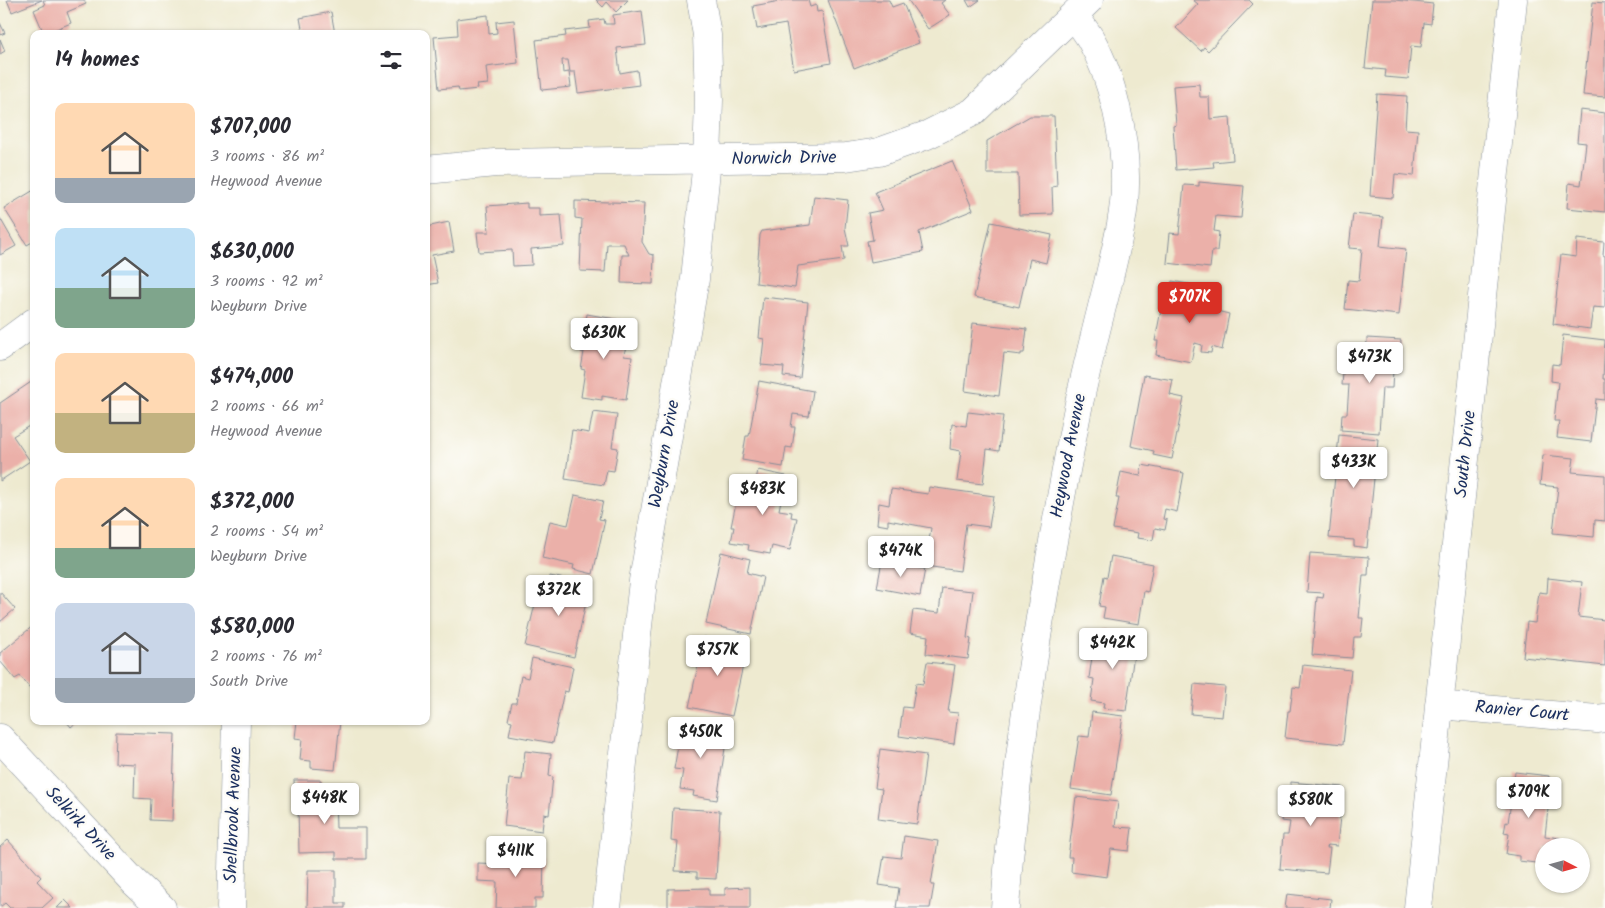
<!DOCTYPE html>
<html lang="en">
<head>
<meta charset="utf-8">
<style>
  body { margin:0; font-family:Kalam,sans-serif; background:#f7f7f7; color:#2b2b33; height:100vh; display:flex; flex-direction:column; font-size:19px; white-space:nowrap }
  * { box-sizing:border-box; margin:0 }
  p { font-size:16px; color:#7c7c81 }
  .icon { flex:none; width:28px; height:28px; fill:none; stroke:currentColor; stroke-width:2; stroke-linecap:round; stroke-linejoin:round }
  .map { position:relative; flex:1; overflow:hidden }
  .side { position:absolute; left:30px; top:30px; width:400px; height:695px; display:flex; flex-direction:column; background:#fff; border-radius:10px; box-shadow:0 1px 4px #0004 }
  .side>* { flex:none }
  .needle { width:32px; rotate:96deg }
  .tools { position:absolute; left:1535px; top:838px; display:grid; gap:10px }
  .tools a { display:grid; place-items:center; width:55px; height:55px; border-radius:50%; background:#fff; box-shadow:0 1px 4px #0004; font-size:25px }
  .price { position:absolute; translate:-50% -42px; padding:0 11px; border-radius:5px; background:#fff; color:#222; font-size:16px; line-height:32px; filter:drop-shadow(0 1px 2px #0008) }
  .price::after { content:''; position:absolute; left:50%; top:30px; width:15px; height:11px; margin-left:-8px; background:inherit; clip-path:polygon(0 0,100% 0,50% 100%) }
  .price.active { background:#d93025; color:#fff }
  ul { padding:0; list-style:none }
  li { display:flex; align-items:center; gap:15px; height:125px; padding:0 25px }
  li span { display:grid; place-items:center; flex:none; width:140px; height:100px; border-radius:10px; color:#555 }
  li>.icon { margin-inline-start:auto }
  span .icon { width:60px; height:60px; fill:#fffc; stroke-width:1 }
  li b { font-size:21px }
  h2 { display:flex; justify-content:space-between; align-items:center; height:60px; padding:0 25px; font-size:21px }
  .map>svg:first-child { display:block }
</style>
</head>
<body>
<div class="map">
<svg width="1605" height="908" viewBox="0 0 1605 908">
  <rect width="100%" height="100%" fill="#fdfcf7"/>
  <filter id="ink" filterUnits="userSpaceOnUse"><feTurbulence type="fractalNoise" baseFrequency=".02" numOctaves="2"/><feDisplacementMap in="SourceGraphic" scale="10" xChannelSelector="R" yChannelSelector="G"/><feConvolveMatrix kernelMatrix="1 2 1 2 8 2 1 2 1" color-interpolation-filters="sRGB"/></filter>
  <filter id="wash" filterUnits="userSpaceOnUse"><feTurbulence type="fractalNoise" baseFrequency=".0096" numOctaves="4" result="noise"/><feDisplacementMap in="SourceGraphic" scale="20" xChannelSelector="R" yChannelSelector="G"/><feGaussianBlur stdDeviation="1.12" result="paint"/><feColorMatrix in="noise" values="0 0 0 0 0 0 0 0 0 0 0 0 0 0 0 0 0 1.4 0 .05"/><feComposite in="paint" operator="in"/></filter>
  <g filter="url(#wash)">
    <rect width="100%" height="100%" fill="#eeead0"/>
    <g id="blocks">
      <path fill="#ebb0a9" d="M7,0h35l-30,12z
        M43,0h41l2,4 -19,8 4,11 -27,11 -10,-24 11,-5z
        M596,0h32l-12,12 -9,-10 -4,5z
        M785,0h23l2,7 6,-2 1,7 5,-1 9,52 -37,7 -8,-46 -29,5 -4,-23z
        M828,0h61l3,7 11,-4 16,40 -65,25z
        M908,0h37l-4,3 9,12 -22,14z
        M966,0h14l-10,7z
        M1193,0h56l4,4 -45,47 -4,-4 -3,4 -25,-23 22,-24z
        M1372,0h23l38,4 -2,20 -7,-1 -3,24 -10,-1 -3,33 -23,-2 1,-7 -21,-2z
        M1593,2l12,1v94l-22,-2z
        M642,11l4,34 -29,3 3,25 17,-3 2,15 -61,8 -3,-21h-5l-2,-12h-6l1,13 6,-1 2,15 -29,3 -6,-50 30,-4 -1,-5 25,-3 -1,-7 15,-2 1,5h9l-1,-9z
        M331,12l4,22h-32l-3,-16z
        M488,15l1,19 8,-1 -1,-11 18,-2 4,43 -32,4 2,17 -11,1 1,4 -19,2 -1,-4 -19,2 -5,-52 24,-2 -1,-16z
        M0,23l5,10 -5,2z
        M0,39l5,12 -5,3z
        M426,72l4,13h-4z
        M1199,84l1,13h9l1,22 20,-2 3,43 -20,2 1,5 -38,3 -3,-44 3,-1 -3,-39z
        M1377,94l30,2 -2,33 13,1 -4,46 -19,-2 -2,24 -23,-2z
        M1580,110l25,3v99l-38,-4 2,-25 12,2 5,-42 -9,-1z
        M1030,116h24l3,70 -5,1 1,27 -34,1 -1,-41h-31v-33z
        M952,161l21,49 -54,22 4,20 -52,10 -4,-21 6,-1 -5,-27 15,-3 -8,-18z
        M1199,182l45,4 -3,32 -25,-2 -2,15 5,1 -2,19h-5l-2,17 -43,-5 3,-30 9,1 5,-49 15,1z
        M34,190v51l-7,4 -23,-37z
        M814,196l34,4 -3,28 4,18h-7l2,14 -46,6 -3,22 -39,-5 4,-48 2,-4 48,-6z
        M575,201l69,2 -2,39 7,12 5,1 -1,29 -32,-1 1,-28h7l-5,-11h-17l-2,28 -25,-1 2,-52 -7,-1z
        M527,203v5h12v8l22,-1 3,31 -33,3 1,16 -19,1 -1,-16 -33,2 -2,-20h12l-2,-26z
        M1353,214l30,3 -3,29 26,3 -7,66 -54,-6 3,-29 11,1 3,-32 -13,-1z
        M0,218l16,28 -16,9z
        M449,222l5,29 -22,4 6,28 -12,2v-58z
        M991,222l61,13 -6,28 -16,-4 -11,48 -45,-10z
        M1577,239l27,3 -1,13 2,1v52l-12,-1 -3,22 -37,-5 8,-69 15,2z
        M1172,281l27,5 -2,8 22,5 -2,12 12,3 -7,36 -10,-3 -1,6 -10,-1 1,-7 -7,-2 -4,19 -35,-7 2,-14h-3l6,-31 5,1z
        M763,297l45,5 -8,76 -17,-2 1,-9 -23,-2 3,-26 -5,-1z
        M587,314l34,6 -4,23 9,2 -2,11 8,1 -6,43 -24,-4v4l-21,-3 4,-27 -4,-1 3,-17h-3z
        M973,323l54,6 -3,24h-3v2l-17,-2 -5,43 -34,-5z
        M1563,335l42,5 -2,39h2v21l-9,-1 -5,43 -34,-4 2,-17h-5l4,-39 -7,-1 1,-17 8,1z
        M1367,338l34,2 -2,31 -6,-1 -1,18h-10l-3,45 -38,-3 1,-16h5l2,-29h-7l2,-24 22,1z
        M1144,375l29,5 -3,15 14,3 -12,61 -19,-4 1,-4 -23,-5z
        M34,380v43l-21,13 17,25 -30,20v-78z
        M759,381l54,10 -4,25 -16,-2 -2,13h4l-3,21 -6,-1 -3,20 -41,-7 4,-24h3z
        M593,412l24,3 -5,32 6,1 -4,23 -7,-1 -3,15 -39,-6 7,-49 17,3z
        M968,412l35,4 -4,35 -12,-2 -4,35 -26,-3 4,-30 -11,-2 2,-25 14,2z
        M1339,435l39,4 -11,109 -13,-2v-6l-25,-2z
        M1543,455l31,3 -2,14 33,3v46l-10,-1 -1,17 -41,-4 5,-46 -18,-2z
        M1142,465l42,8 -7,39 -12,-3 -2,10 4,1 -2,10 -10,-2 -2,12 -16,-2 1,-5 -25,-4 6,-31h-3l5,-26 19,4z
        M758,470l28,6 -7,34 13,2 -1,5 6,1 -7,32 -18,-4 -2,8 -22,-4 1,-5 -18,-3 3,-15h-3l8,-39 15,3z
        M929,487l65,9 -5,31 -23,-3 -6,47 -35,-5 6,-38 -43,-8v6l-11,-2 2,-21 10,2 2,-16 37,5z
        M575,495l28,6 -4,18 6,1 -12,54 -20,-5 1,-4 -32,-7 8,-37 18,4z
        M721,552l29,7 -3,14 16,4 -12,57 -45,-10z
        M1310,553l59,4 -1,18h-5l-4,43h4l-2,19h-7l-2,21 -40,-3 5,-58 6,1 1,-5 -17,-1z
        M1111,556l42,8 -5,28 -4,-1 -5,33 -36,-6 2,-11 -6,-1 5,-30 3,1z
        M882,561l43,8 -5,27 -43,-8z
        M550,576l40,8 -16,73 -49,-11 10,-42 9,1z
        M1548,578l34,4 -4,35 27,3v46l-82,-9 4,-35 8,1 4,-31 8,1z
        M942,588l31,3 -6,47 4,1 -3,20 -42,-5 2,-18 -18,-3 3,-23 26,3z
        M0,592l15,17 -15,13z
        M34,625v68l-14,-17 -5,3 -15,-18v-8z
        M1105,629l32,4 -11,78 -23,-3 1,-5 -13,-2 3,-22 -5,-1 4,-28 10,1z
        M704,637l43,10 -15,69 -43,-9z
        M532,658l41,9 -5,25 -4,-1 -11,52 -44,-8 3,-14 -4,-1 4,-17h4l5,-27 7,2z
        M927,662l28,3 -7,47 10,1 -4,31 -55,-8 4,-29 9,1 4,-25 7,1z
        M1303,665l48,5 -8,74 -58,-6 3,-27h2l3,-24 7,1z
        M1194,684l31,3 -3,30 -31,-3z
        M1092,712l31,4 -12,79 -40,-6 8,-53 10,1z
        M66,721h12l-7,6z
        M297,721h43l-5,49 -24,-2v-7l-11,-1 2,-21 -7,-1z
        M682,723l46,6 -11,71 -24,-4 1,-5 -14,-2 3,-19 -9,-1z
        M116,732l59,2 -3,87 -22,-1 1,-21 -17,-1 1,-34 -20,-1z
        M880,749l46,6 -9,69 -39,-5 4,-30 -7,-1z
        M525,751l26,3 -2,22 4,1 -4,38 -5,-1 -2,17 -38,-5 5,-47 13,1z
        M1515,772l34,4 -3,23 3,1 -4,36 15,2 -1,8h-15v18l-25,-3v-5l-13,-2 3,-20 -5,-1 2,-11 2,1z
        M294,780h27v16l14,-1 1,33h30v31h-30v-7l-37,1 -1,-47h-3z
        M1291,782l52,5 -6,59 -9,-1 -1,3h3l-3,25 -47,-4 3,-34h5l2,-13 -9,-1 2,-22 7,1z
        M1076,797l42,5 -3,25 17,1 -3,23 -18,-2 -4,28 -36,-5 1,-15h-4z
        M673,808l47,3 -4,68 -19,-1v-6l-22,-1 3,-29 -7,-1z
        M904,836l34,5 -7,44h3l-4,23h-34l3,-20 -20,-3 5,-29 17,2z
        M8,840l33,37 -4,4 16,17 -11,10h-32l-5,-5 -5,4v-60z
        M500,848l38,1 -1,8h7l-1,41h-8v10h-39l1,-26 -19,-1v-18l21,1z
        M308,870h28v33h9v5h-38z
        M750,887v21h-82v-19l41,-1v7h16v-7z
        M1287,894l44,5 -1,9h-45z
        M65,900l8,8h-16z"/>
    </g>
  </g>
  <g filter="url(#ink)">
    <use href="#blocks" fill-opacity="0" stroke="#848c97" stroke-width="1"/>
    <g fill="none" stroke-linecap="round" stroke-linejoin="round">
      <defs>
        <path id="minor" d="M426,170l69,-7 351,-6 33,-5 48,-17 46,-23 116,-112
          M0,347l34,-25
          M1439,705l158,14 8,-1
          M0,738l134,144 28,26
          M231,908l5,-187
          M607,908l36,-327 52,-302 12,-119 2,-60 -2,-65 -6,-35
          M1005,908c12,-167 40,-331 72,-495 9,-44 20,-87 31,-130 7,-32 17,-66 17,-99 1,-46 -12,-106 -35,-146 -5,-8 -11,-16 -16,-23
          M1418,908l95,-908"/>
      </defs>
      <use href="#minor" stroke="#848c97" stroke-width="29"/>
      <use href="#minor" stroke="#fff" stroke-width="28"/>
    </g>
  </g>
  <g text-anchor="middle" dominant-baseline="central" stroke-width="5" stroke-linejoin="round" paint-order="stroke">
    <g font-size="18" fill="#1b2f5e" stroke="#fdfcf7">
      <text transform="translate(784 159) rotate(-1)">Norwich Drive</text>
      <text transform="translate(665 454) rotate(-80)">Weyburn Drive</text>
      <text transform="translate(1466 454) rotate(-84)">South Drive</text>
      <text transform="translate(1069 456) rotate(-79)">Heywood Avenue</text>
      <text transform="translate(1522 712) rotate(5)">Ranier Court</text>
      <text transform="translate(234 815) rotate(-88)">Shellbrook Avenue</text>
      <text transform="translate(80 824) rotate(47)">Selkirk Drive</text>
    </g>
  </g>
</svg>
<div class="tools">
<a><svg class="needle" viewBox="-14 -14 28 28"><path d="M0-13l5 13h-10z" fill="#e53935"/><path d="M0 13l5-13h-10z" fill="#7c7c81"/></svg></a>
</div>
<b class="price active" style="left:1190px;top:324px">$707K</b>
<b class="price" style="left:604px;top:360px">$630K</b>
<b class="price" style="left:1370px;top:384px">$473K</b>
<b class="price" style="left:1354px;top:489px">$433K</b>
<b class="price" style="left:763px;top:516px">$483K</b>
<b class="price" style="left:901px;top:578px">$474K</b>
<b class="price" style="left:559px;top:617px">$372K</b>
<b class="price" style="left:1113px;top:670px">$442K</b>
<b class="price" style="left:718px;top:677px">$757K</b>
<b class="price" style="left:701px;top:759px">$450K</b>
<b class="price" style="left:1529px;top:819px">$709K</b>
<b class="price" style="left:325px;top:825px">$448K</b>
<b class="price" style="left:1311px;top:827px">$580K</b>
<b class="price" style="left:516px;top:878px">$411K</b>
<section class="side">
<h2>14 homes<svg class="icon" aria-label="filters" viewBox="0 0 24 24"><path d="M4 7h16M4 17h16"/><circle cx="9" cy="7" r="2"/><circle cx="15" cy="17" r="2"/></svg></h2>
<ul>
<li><span style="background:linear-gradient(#ffd9b3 75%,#9aa5b1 0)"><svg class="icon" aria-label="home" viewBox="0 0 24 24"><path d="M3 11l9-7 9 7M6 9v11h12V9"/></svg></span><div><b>$707,000</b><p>3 rooms · 86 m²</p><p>Heywood Avenue</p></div></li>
<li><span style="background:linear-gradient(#bfe0f5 60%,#7fa58c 0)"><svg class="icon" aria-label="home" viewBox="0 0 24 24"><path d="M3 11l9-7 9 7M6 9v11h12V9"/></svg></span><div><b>$630,000</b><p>3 rooms · 92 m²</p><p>Weyburn Drive</p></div></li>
<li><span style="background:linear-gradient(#ffd9b3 60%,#c2b280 0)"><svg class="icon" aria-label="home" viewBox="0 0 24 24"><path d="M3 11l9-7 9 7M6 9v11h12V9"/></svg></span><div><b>$474,000</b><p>2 rooms · 66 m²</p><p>Heywood Avenue</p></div></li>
<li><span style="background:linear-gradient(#ffd9b3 70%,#7fa58c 0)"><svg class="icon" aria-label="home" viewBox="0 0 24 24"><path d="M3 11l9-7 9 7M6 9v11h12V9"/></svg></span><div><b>$372,000</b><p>2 rooms · 54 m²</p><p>Weyburn Drive</p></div></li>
<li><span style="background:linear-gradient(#c9d6e8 75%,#9aa5b1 0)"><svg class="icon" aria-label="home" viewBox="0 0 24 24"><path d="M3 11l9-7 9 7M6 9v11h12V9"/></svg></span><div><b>$580,000</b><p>2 rooms · 76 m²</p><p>South Drive</p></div></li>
</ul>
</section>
</div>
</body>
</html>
